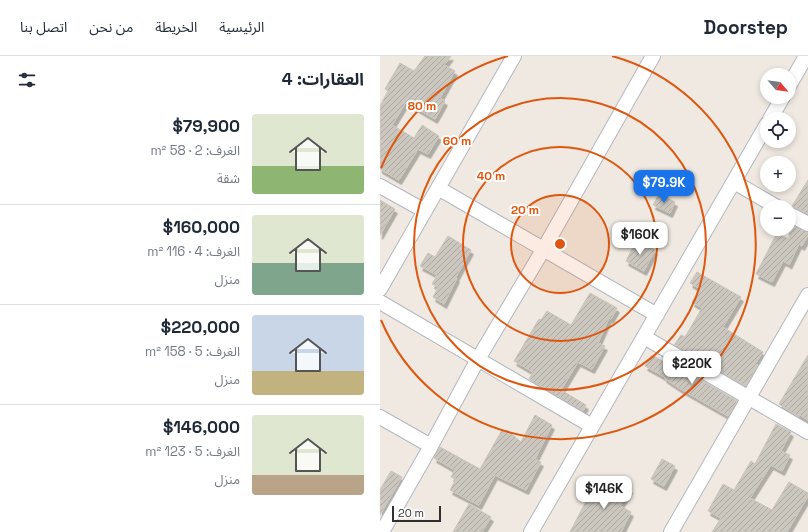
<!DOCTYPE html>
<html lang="ar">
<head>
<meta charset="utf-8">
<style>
  body { margin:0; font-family:"Space Grotesk","Noto Sans Arabic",sans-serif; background:#f2f2f3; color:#1f2937; direction:rtl; height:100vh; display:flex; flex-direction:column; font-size:15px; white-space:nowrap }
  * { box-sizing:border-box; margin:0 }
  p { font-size:13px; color:#747a83 }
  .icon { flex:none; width:22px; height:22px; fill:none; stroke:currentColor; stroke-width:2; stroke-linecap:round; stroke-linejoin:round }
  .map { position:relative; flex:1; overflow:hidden; direction:ltr }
  .details { display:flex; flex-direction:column; background:#fff; width:380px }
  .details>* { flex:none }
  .needle { width:26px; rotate:119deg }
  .tools { position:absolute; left:380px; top:12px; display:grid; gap:8px }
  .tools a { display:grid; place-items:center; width:36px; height:36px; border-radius:50%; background:#fff; box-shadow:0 2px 6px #0003; font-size:20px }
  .scale { position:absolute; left:12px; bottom:10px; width:49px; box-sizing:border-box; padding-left:4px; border:2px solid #2e2e2e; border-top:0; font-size:11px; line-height:14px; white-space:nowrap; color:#2e2e2e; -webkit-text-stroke:3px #fff; paint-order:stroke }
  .price { position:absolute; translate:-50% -34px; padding:0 9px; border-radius:8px; background:#fff; color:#222; font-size:13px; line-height:26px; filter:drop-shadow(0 1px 2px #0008) }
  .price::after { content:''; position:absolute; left:50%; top:24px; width:12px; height:9px; margin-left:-6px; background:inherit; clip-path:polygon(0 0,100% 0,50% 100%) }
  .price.on { background:#1a73e8; color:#fff }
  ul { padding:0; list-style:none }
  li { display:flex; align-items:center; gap:12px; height:100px; padding:0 16px }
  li+li { border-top:1px solid #e0e1e3 }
  li span { display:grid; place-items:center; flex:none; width:112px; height:80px; border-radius:4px; color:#555 }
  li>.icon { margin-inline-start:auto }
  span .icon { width:48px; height:48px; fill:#fffc; stroke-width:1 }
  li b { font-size:17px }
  h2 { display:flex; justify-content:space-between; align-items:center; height:48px; padding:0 16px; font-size:17px }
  header { display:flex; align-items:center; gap:24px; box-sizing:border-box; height:56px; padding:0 20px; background:#fff; border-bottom:1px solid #e0e1e3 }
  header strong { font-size:19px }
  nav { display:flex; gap:22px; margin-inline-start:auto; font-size:14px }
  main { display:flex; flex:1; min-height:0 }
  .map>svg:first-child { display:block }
</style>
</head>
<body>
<header>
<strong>Doorstep</strong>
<nav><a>الرئيسية</a><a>الخريطة</a><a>من نحن</a><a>اتصل بنا</a></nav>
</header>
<main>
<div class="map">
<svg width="428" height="476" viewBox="0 0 428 476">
  <defs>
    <pattern id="building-hatch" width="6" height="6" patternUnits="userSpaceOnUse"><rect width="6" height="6" fill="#cbc7bf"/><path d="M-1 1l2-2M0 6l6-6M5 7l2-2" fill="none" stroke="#afaba4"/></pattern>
    <filter id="shadow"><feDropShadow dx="2.5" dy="4.5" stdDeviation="0" flood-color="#0004"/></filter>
  </defs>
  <rect width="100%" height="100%" fill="#efe9e1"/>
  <path fill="url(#building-hatch)" stroke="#cbc5ba" filter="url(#shadow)" d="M45,0h26l-7,9 11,6 -15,27 5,3 -10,18 -29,-17 -14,23 22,13 8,-13 17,11 -11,18 -10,-5 -19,31 -19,-11v-63l8,-15 -3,-2 15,-26 14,8z
    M428,124v34l-16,-8z
    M279,138l16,8 -5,11 -17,-8z
    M0,144l15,9 -15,26z
    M409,168l19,8v3l-6,11 -3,-2 -10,21v-1l-6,-3 -11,21 -16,-8 21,-41 12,6z
    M68,180l23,14 -15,27 1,1 -13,26 -11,-7 5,-10 -6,-3 5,-9 -17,-9 8,-13 7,4z
    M256,185l19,9 -11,21 -18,-10z
    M317,216l44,25 -18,30 40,25 -8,12 3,1 -12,21 -72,-41 7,-10 4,2 17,-29 -10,-6 8,-13 -10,-6z
    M210,237l27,15 -6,11 -2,-1 -11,25 7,3 -13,23 -14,-7 -17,28 25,15 -3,6 -54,-32 4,-7 -19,-11 25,-42 2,1 6,-9 24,14z
    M272,299l12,7 1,-3 72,42 -9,15 -49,-28 -15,-10 1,-1 -20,-11z
    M428,299v65l-8,-5 -1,2 -20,-13z
    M155,359l17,10 -17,34 6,3 -15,28 -31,-15 -16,30 -29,-15 6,-11 -5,-2 4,-7 -21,-12 6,-11 40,22 22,-39 4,2 1,-2 14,12z
    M396,368l15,8 -10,19 9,4 -8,16 -11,-6 -21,33 22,12 17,-28 19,11v3l-21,36h-75l9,-14 -13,-7 15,-27 11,6 17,-29 4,3z
    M282,403l13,7 -11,20 -13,-7z
    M11,415l11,6 -22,38v-25z
    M229,421l21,12 -10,17 11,6 -10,20h-51l22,-42 8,4z
    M89,448l22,13 -9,15h-29z"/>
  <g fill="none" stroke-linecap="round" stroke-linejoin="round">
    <defs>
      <path id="minor" d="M409,30l17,-30
        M390,63l13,-22
        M354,126l43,25
        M0,130l45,25
        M58,132l219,127
        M409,158l19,10
        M0,233l134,-233
        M0,246l212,124
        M264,281l164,95
        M0,361l51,29
        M2,476l49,-86 47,-87 65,-109 110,-194
        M151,476l236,-408
        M291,476l137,-237"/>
    </defs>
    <use href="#minor" stroke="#b4b7c1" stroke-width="16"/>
    <use href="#minor" stroke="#fff" stroke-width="14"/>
  </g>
  <circle cx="180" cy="188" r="49" fill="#df570e" fill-opacity=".12"/>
  <g fill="none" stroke="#df570e" stroke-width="2">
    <circle cx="180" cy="188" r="49"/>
    <circle cx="180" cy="188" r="97"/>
    <circle cx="180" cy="188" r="146"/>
    <path d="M1 112A195 195 0 0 1 128 0M232 0A195 195 0 1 1 1 264"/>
  </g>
  <circle cx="180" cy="188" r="6" fill="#df570e" stroke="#fff" stroke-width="2"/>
  <g font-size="12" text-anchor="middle" font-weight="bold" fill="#df570e" stroke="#fff" stroke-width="4" stroke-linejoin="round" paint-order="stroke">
    <text x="42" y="54">80 m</text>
    <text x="77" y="89">60 m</text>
    <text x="111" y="124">40 m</text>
    <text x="145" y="158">20 m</text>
  </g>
</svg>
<div class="tools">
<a><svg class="needle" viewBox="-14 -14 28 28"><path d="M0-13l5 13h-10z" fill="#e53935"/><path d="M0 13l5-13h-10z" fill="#747a83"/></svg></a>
<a><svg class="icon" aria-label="locate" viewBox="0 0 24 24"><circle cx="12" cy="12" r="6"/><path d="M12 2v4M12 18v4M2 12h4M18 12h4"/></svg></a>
<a>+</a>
<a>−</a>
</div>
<div class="scale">20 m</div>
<b class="price on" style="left:284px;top:148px">$79.9K</b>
<b class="price" style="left:260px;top:200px">$160K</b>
<b class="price" style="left:312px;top:329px">$220K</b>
<b class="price" style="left:224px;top:454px">$146K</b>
</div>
<section class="details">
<h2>العقارات: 4<svg class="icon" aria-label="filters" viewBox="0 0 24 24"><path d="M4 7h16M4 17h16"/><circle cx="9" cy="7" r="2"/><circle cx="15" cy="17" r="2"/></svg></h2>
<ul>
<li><span style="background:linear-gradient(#dfe7d0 65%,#8fb573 0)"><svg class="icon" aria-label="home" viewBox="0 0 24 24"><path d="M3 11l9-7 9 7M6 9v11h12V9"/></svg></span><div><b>$79,900</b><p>الغرف: 2 · 58 m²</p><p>شقة</p></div></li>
<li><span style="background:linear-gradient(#dfe7d0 60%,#7fa58c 0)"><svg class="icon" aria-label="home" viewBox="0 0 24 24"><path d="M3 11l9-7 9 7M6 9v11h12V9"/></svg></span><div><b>$160,000</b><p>الغرف: 4 · 116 m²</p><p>منزل</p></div></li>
<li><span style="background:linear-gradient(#c9d6e8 70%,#c2b280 0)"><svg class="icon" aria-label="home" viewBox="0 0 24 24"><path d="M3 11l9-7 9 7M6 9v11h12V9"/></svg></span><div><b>$220,000</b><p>الغرف: 5 · 158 m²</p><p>منزل</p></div></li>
<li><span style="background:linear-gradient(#dfe7d0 75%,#b9a48a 0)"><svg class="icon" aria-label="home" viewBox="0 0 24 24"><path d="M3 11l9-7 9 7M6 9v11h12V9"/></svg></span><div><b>$146,000</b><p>الغرف: 5 · 123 m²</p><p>منزل</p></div></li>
</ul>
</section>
</main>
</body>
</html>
